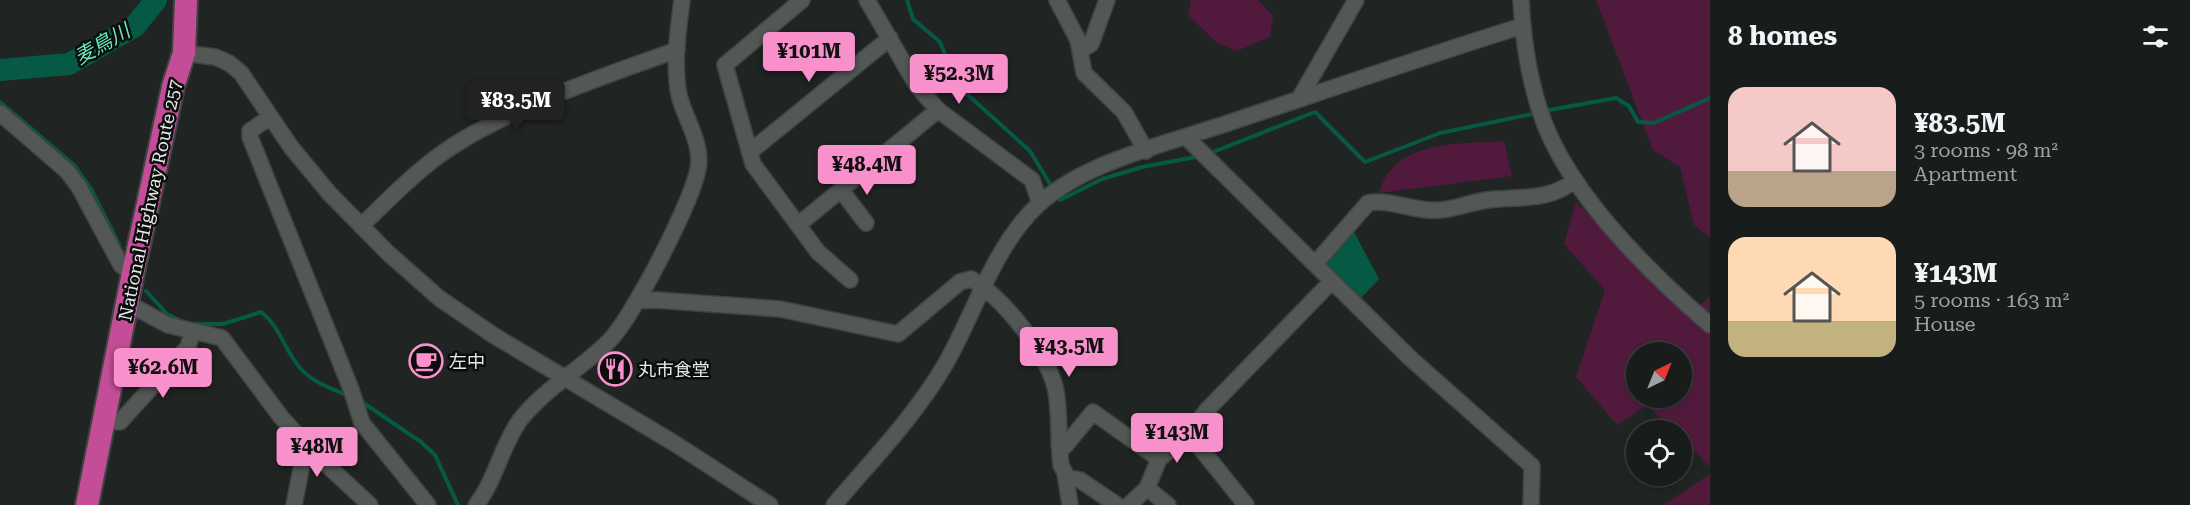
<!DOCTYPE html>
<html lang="en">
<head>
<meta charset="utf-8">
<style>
  body { margin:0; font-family:"Roboto Serif","Noto Sans JP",serif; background:#212523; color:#f1f3f6; height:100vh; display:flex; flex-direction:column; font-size:22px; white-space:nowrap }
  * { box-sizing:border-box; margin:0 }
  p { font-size:20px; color:#9fa1a2 }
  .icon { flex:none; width:33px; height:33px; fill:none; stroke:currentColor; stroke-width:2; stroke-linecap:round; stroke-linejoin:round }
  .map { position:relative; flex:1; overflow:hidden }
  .details { display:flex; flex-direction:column; background:#181c1a; width:480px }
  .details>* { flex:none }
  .needle { width:39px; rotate:43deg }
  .controls { position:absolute; left:1626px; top:342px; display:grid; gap:12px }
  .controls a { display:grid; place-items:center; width:66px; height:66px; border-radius:50%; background:#181c1a; box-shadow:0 3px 9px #0003,0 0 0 2px #363a39; font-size:30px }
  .price { position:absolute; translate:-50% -51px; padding:0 14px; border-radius:6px; background:#f890cc; color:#111; font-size:20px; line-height:39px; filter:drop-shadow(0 2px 3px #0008) }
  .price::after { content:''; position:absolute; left:50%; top:36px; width:18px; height:14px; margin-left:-9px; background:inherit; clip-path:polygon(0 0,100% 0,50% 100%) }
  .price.selected { background:#222; color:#fff }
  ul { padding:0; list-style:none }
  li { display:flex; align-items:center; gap:18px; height:150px; padding:0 18px }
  li span { display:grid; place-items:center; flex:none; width:168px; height:120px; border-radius:18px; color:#555 }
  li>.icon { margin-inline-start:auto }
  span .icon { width:72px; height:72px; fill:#fffc; stroke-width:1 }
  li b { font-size:26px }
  h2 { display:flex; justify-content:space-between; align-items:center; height:72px; padding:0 18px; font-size:26px }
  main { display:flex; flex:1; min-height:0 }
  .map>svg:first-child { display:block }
</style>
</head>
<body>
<main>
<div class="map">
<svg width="1710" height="505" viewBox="0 0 1710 505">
  <rect width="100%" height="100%" fill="#202523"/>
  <path fill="#511a3c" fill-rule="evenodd" d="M1191,0h67l15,16 -3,21 -33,14 -20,-8 -29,-28z
    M1596,0h114v237l-16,-12 -14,-58 -27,-17z
    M1504,141l8,35 -133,17c3,-7 5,-16 10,-21 25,-32 78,-28 115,-31z
    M1576,202l113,114 21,-20v171l-28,-28v-9h-9l-26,-25 -30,20 -41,-48 29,-87 -41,-46zM1636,352h46v46h-46z
    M1710,474v31h-46z"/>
  <path fill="#065944" d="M1352,228l27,51 -18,19 -5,-1 -30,-29 1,-10z"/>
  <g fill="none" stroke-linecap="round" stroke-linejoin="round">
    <path stroke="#065944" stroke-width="4" d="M907,0l6,19 27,23 18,44 72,65 23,38
      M0,102l74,63 17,24 28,55
      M1544,111l72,-13 13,8 9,16 16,1 56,-25
      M1208,154l107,-42 50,50 75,-29 97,-20
      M1057,195l3,5 42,-21 40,-12 59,-11
      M146,291l21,23 16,8
      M196,324h27l38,-12c19,14 24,40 40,57 13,14 31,20 48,27
      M362,402l59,40 14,13 23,50"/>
    <path stroke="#065944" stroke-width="22" d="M0,70l69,-6 66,-38 21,-26"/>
    <defs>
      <path id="minor" d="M802,0l-77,65 28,99 65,88 32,28
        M867,0l50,86 21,24 94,70 8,23
        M1057,0l21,40 6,33 40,39 22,39
        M1521,0c2,42 9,86 24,125 29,73 106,149 165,200
        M1080,51l11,-7 16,-44
        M184,53l31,4 14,6 12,10 50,74 38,46 59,60 51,45 54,37 181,108 96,62
        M1299,99l57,-99
        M0,113l67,58 12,16 42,78 12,8
        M270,117l-20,14v6l101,252 11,34 66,82
        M1187,138l223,220 122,108 -1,39
        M750,152l140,-114
        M841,190l25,33
        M798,225l140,-115
        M361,226c22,-21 43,-43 67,-62 61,-50 173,-87 249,-114
        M1315,264l53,-61c19,-4 41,6 60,7 21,2 39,-7 59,-10 32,-4 62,2 88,-20
        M637,301l19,-1 124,9 118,25 62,-52 11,-3c32,19 77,74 85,112 4,24 2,50 5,74l4,8 5,32
        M127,303l41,22 54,13 59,79 32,35 57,53
        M103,421l17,1 68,-75 4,-14
        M1059,446h6l28,-34 66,47
        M1066,478l14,2 37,25
        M1147,488l12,-29 30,-25
        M294,505l12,-61
        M476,505c20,-25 25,-59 44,-85 25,-32 60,-50 88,-78 24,-23 84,-140 90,-173 5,-25 -13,-50 -19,-74 -6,-31 -1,-64 3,-95
        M834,505c39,-46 82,-90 112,-142 28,-49 45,-108 84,-150 46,-51 141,-70 204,-92 96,-32 192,-65 288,-95
        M1129,505l18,-17 21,17
        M1246,505l-57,-71 18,-24 125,-129"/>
      <path id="highway" d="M87,505l46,-232 40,-186 11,-34 2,-53"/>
    </defs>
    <use href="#minor" stroke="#3f4341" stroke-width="18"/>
    <use href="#highway" stroke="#3f4341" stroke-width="26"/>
    <use href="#minor" stroke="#535856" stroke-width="15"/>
    <use href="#highway" stroke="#c34e97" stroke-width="22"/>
  </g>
  <defs>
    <symbol id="cafe-ring" viewBox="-11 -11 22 22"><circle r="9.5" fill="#0b0d0c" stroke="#f890cc" stroke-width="1.5"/><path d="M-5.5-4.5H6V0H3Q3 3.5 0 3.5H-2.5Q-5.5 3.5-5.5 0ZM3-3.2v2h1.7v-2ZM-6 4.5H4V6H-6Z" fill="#f890cc"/></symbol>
    <symbol id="restaurant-ring" viewBox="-11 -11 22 22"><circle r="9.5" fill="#0b0d0c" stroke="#f890cc" stroke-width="1.5"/><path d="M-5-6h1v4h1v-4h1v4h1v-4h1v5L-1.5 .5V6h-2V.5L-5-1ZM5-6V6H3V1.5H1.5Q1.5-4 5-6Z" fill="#f890cc"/></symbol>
  </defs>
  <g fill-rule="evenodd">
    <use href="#cafe-ring" x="407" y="342" width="38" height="38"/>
    <use href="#restaurant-ring" x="596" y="350" width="38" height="38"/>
  </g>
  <g text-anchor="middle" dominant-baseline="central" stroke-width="5" stroke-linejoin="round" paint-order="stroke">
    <g font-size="18" fill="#e7eae9" stroke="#0b0d0c">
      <text transform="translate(150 200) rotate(-78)">National Highway Route 257</text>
    </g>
    <g font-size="18" fill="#e7eae9" stroke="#0b0d0c" text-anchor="start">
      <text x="449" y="361">左中</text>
      <text x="638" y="369">丸市食堂</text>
    </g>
    <g font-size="20" font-style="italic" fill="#6aecc2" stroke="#0b0d0c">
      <text transform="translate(102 44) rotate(-30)">麦鳥川</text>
    </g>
  </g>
</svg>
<div class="controls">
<a><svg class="needle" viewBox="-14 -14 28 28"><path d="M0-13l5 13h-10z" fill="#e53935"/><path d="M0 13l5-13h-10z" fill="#9fa1a2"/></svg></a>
<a><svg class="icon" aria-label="locate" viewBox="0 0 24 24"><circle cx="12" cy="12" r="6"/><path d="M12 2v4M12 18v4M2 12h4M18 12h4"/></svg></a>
</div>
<b class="price" style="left:809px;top:83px">¥101M</b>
<b class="price" style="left:959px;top:105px">¥52.3M</b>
<b class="price selected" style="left:516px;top:132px">¥83.5M</b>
<b class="price" style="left:867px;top:196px">¥48.4M</b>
<b class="price" style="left:1069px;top:378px">¥43.5M</b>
<b class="price" style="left:163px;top:399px">¥62.6M</b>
<b class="price" style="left:1177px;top:464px">¥143M</b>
<b class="price" style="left:317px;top:478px">¥48M</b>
</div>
<section class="details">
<h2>8 homes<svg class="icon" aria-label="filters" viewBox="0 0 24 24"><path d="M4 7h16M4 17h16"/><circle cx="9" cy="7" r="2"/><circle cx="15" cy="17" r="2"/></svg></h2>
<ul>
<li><span style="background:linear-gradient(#f6c9c9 70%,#b9a48a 0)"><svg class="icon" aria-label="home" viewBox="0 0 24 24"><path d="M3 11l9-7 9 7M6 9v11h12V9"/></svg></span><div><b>¥83.5M</b><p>3 rooms · 98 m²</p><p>Apartment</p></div></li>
<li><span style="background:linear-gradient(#ffd9b3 70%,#c2b280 0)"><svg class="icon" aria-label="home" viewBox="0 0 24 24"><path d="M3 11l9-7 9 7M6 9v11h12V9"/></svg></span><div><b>¥143M</b><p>5 rooms · 163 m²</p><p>House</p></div></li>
</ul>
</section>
</main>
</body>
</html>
